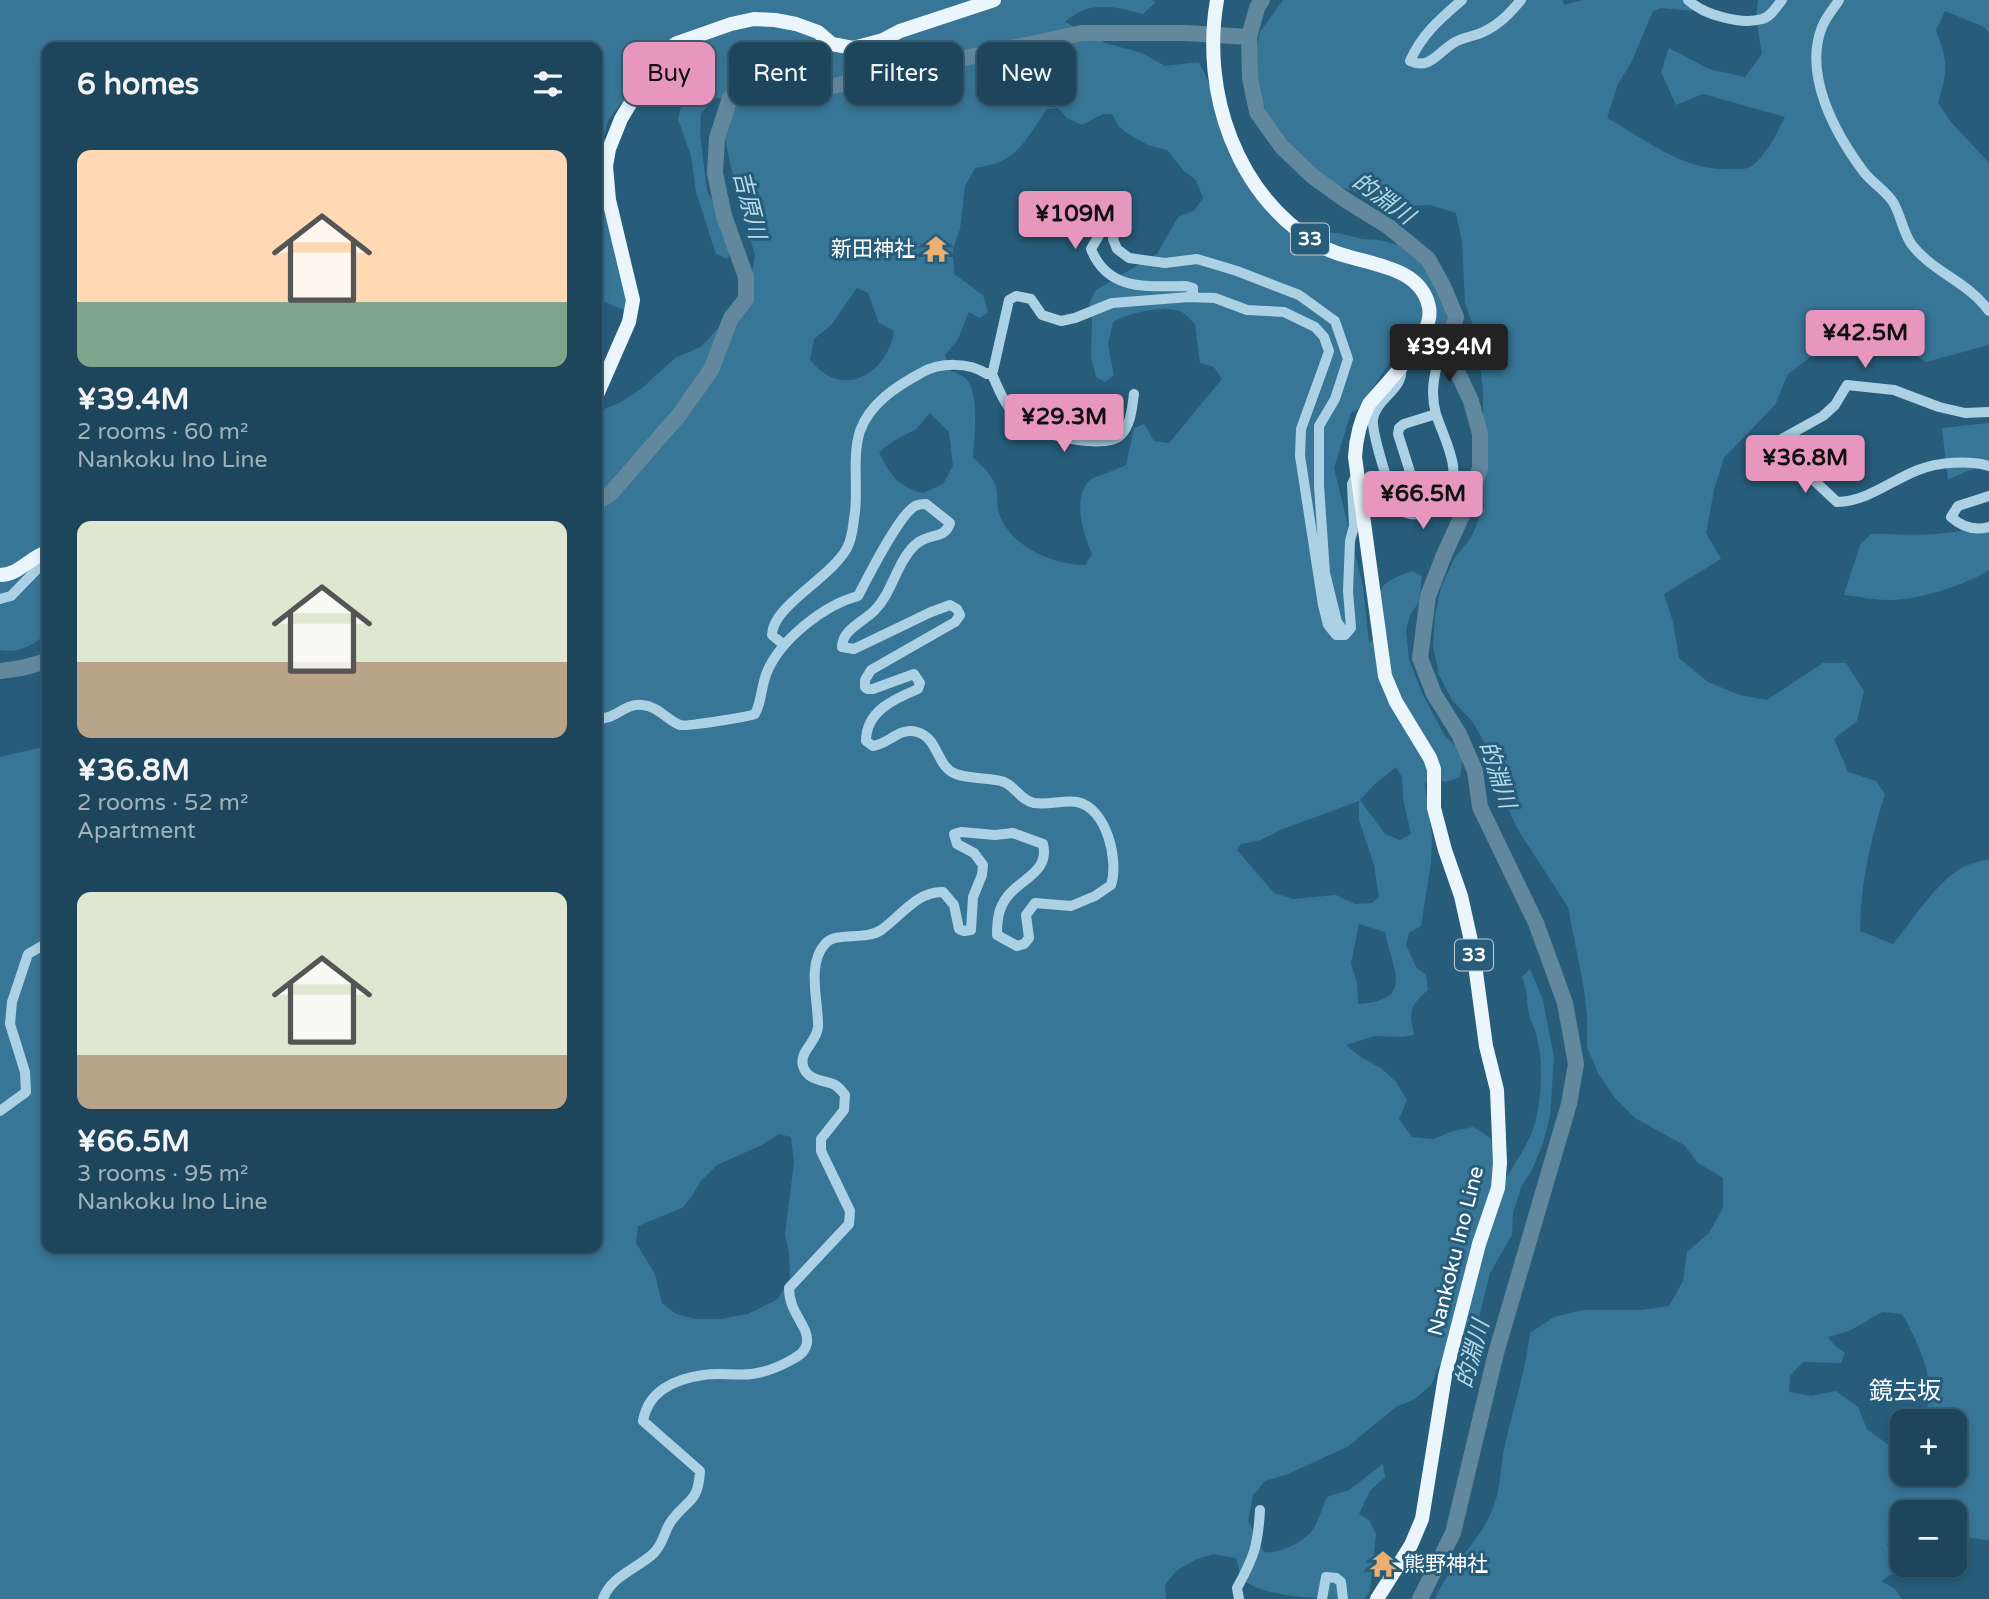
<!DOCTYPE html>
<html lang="en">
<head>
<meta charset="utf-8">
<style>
  body { margin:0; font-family:"Varela Round","Noto Sans JP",sans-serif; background:#254d62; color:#f1f3f6; height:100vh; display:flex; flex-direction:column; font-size:26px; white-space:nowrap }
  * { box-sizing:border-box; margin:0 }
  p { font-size:23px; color:#a0b1bb }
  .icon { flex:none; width:38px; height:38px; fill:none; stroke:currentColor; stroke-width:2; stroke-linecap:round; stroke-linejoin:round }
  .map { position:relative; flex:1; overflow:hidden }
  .panel { position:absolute; left:42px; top:42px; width:560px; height:1211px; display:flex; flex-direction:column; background:#1d465c; border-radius:14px; box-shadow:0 4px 10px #0003,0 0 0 2px #3b5e72 }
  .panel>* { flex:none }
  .banner { position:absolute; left:623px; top:42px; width:665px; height:63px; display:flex; gap:14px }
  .fabs { position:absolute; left:1890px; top:1409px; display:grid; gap:14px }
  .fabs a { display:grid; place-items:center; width:77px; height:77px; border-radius:14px; background:#1d465c; box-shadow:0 4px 10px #0003,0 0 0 2px #3b5e72; font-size:35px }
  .price { position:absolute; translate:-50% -60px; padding:0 16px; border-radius:7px; background:#e797bd; color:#111; font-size:23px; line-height:46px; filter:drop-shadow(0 2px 4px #0008) }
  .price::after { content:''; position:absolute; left:50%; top:42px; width:21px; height:16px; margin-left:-10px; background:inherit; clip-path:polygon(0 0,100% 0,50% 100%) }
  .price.selected { background:#222; color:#fff }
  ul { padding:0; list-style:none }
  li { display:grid; align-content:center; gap:14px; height:371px; padding:0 35px }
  li span { display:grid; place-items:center; height:217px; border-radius:14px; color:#555 }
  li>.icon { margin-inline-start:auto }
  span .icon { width:126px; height:126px; fill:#fffc; stroke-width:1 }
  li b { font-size:30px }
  h2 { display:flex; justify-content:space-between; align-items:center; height:84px; padding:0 35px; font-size:30px }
  .chip { padding:0 24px; border-radius:14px; background:#1d465c; box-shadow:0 4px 10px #0003,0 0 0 2px #3b5e72; font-size:24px; line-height:63px }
  .chip.selected { background:#e797bd; color:#111 }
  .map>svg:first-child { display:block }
</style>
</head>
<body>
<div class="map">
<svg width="1989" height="1599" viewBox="0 0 1989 1599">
  <rect width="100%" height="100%" fill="#275d7b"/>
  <path fill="#387697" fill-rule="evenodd" d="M0,0h1152l4,2 -13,12c-31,-8 -53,-14 -78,8l40,21 37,10 23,13 34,-4 12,25 2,17 16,51 79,77 30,1 24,6 17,1 19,5 17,10 17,17 9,17 6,29 -2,17 -21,9 -15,2 -16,12 -35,51 -7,4 -17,55 29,119 6,56 14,-11c-4,-41 -13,-46 29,-61l10,5 -3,26 -9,13 -4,15 3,29 13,34 23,43 18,18 -3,23 -14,5 -15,-3 -6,5 7,52 -1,27 -10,63 -12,7 -3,12 10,22 10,8 2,15c-19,16 -19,22 -14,45l-12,2 -27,-1 -29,9 16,13 19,10 15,14 11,18 -8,19 13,18 21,2 20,-8 20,-4 18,11 5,21 9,20c11,-17 23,-34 29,-53 8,-27 10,-64 2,-92 -1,-7 -6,-13 -7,-20 -3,-14 -1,-24 -7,-37l8,-8 13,31 11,57 -4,59 -7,27 -11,27 -10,15 -9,28 -1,22 -22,38 -15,62 -36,31 -8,19 -16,14 -19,8 -49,40 -59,27 -23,7 -12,14 -5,26 16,31c15,2 35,-8 46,-19 8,-9 12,-25 17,-36l22,-7 34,-26 2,13 -15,14 -11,23 10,6 7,14 -6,57 -6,8c-30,0 -102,0 -121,-20 -3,-5 -5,-14 -7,-21l-23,-4 -18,6 -19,11 -11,14 1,14h-1166v-842l47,-11v502h550v-836l24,-10 20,-13 34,-31 26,-11 26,-28 23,-35 5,-28 -24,-89 -7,-34 6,-32 -16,-4 -13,17 -1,21 7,56 23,41 5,15 -8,12 -11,-5 -20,-62 -5,-36 -13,-37 10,-40v-15l-7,-12 -10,-6 -50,57 -13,18 -11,42v-116h-550v586c-15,13 -27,20 -47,17zM1058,108l9,10 15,7 21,-11h9l6,11 7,7 23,13 19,5 17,21 12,9 7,18 -9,13 -16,6 -21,37 -61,36 -7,14 3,15 -1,39 5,19 9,5 9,-7 -6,-30 5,-23c15,-9 51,-18 69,-10 4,2 9,8 13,12l5,39 14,4 8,12 -53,64 -15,-2 -10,-17 -10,4 -8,37c-7,4 -32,12 -36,15 -19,17 -6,56 2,74l-7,11c-33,0 -78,-20 -87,-55 -1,-7 0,-15 -2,-22 -3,-13 -13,-21 -23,-30 1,-19 7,-65 -7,-79 -3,-4 -11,-6 -15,-8l-6,-16 13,-16 11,-27 10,6 9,-5 -5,-18 -29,-21 -1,-25 7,-20 5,-43 10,-18c44,-6 49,-27 72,-59zM857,288l11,5 11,30 15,8c-4,31 -35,62 -67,44 -6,-3 -12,-10 -17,-15l4,-21 17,-14zM930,413l19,19 4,34 -10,18 -20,9c-26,-7 -32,-16 -44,-41l16,-12 20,-10zM1396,767l6,10 1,22 8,35 -11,6 -15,-6 -25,-34 15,-16zM1359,801v19l15,45 5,32 -7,6 -17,1 -19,-9 -43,4 -19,-6 -37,-43 4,-6 20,-4 19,-10zM1359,924l26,8c7,37 31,69 -27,72l-1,-21 -6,-20zM779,1134l12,3 3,25 -9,73 4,17 1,26 -12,21 -30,15 -27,5h-26l-19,-5 -14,-11 -7,-29 -19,-31 2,-17 44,-18 10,-12 8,-14 17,-17 45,-20z
    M1283,0h280l1,5 18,-5h107l3,11 -31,-3 -8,3 -22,52 -13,21 -11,34c39,21 76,54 124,51 7,0 15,1 21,-3 16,-13 24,-31 33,-49l-82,-23 -27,11 -15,-33 8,-24 40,21 36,8 17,-23 -6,-36 2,-18h231v33l-5,-6 -39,-16 -9,19c12,33 12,39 2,73l13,19 38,41v182l-63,17 -45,-30 -22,-8 -33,10 -10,19 -28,21 -13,31 -51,53 -10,32 -8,43 15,26 -57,35 9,28 6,36 29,24 32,13 27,5 56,-37h23l18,28 -7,30 -23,18 14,33 28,9 9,13c-14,44 -25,90 -25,137l33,13c21,-25 38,-55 65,-74 8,-6 21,-8 31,-11v681l-34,-4v-24h-53v23l-10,-1 -5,11 15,13v6l3,1 -24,16 14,8 7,10h-467c13,-32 42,-54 56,-86 9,-20 9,-38 12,-58 8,-41 22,-80 27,-122l24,-16 28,-7h59l28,-4 14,-25 4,-29 22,-19 14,-25v-30l-25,-15 -14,-18 -49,-27 -20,-20 -17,-25 -11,-26v-30l-3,-28 -16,-82 -48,-74 -13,-26 -19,-58 -16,-28 -20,-21 -13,-25 -6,-29 2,-31 6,-28 13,-28 18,-23 12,-30 -5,-29 4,-28v-60l-8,-58 -10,-28 -3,-62 -6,-28 -26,-8 -29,1 -27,-7 -51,-19 -21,-20 -35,-47 -9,-22 -6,-29 8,-30zM1882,1312l20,2c15,25 37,72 23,99l-8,-4v12h38v53h-53v-23l-7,-1 -28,-21 -9,-22 -22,-16 -25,5 -22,-4 1,-16 13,-14 38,1 4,-10 -10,-7 -7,-9 21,-6z
    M597,167l36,147 -28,-12 -8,4z
    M1989,423v43l-22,5 -19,9 -6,-52z
    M1989,521v49c-23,15 -74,31 -101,30 -15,0 -30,-4 -44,-5l16,-50 11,-11c38,0 83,5 118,-13z"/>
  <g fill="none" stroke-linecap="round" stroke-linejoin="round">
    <path stroke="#62889e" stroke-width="16" d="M1262,0l-5,8 -8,29 1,41 7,34 25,35 29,28 33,24 45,28 39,32 15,27 13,31 -5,17 5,35 15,32 9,33v34l-11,32 -25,55 -16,41 -8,62 14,36 25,40 16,37 5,36 56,116 29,80 11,61 -7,40 -73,249 -43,180 -33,66
      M597,502l14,-9 68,-78 32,-45 20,-52 15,-19v-22l-22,-61 -9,-43 2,-35 13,-40 29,-7 65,-3 258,-55h103l64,4
      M0,671l22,-3 25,-7"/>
    <path stroke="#acd1e4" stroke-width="10" d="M1462,0c-22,19 -40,34 -52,61 21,10 30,-12 47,-20 8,-4 18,-5 26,-9 16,-7 27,-19 38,-32
      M1688,0c16,15 53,25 74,19 9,-2 14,-12 20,-19
      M1839,0c-5,8 -13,17 -17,27 -19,48 13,106 41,144 8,11 22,19 30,31 8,13 10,31 19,43 22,28 55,36 77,66
      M1189,297l26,1 32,12 37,2 31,15 9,10 5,14 -3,9 -25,69 -1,27 23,149 5,20 8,10h9l6,-7 -3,-37 2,-50 4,-15 -2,-42 4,-8
      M1401,367c4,22 -25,31 -28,52 -2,14 17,69 22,86 25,27 62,-10 58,-39 -2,-17 -12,-36 -17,-52l-32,10 -5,4 -1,6 25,79
      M991,372c8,18 15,37 31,50 15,13 84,28 99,13 10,-11 11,-27 13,-41
      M1989,412l-24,1 -26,-6 -45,-17 -47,-5 -12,20 -12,11 -61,34v9l5,8 31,3 8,3 31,29c31,-1 53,-21 81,-32 20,-8 51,-10 71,-4
      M1436,414c-6,-21 -2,-39 4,-60
      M1989,496l-31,10 -7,11c11,10 23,14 38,10
      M0,599l11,-3 30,-31 6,-2
      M784,645l-12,-10c0,-29 59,-57 75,-87 6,-11 6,-24 8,-36 3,-26 -3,-56 5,-81 10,-28 37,-45 61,-58 19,-11 48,-11 66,1l6,-3 16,-71 7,-4 15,3 11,16 19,6 14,-3 37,-15 77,-6 4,-5v-4l-7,-2c-38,0 -78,6 -95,-37l25,-43h9l1,10 -9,11 -4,12 4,10 12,9 36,5 32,-4 40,12 62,24 36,26 13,38 -13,40 -16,27v60l6,87 12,49 9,12
      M597,718c17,3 27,-15 45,-13 16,1 25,15 38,20 4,2 68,-8 75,-11 7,-13 6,-28 12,-42 14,-33 57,-67 91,-76 10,-19 41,-81 57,-90 2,-1 8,-2 11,-2l24,19c-5,17 -21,9 -35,22 -19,18 -22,47 -41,66 -10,10 -32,19 -32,36l12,2 77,-37 19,-7 7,4 3,6 -5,7 -84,48 -6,10v7l2,2h6l41,-15 6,9 -2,6c-24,10 -52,22 -52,52l7,5c16,-2 26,-19 44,-14 22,6 19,35 39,42 13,5 38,4 48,8 12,5 16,18 30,21 14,2 30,-3 43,-1 30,6 42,59 34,83l-16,11 -24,10 -36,-3 -9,12 3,23 -5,6 -7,2 -20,-11c0,-14 1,-26 10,-38 13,-18 43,-25 36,-53l-30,-11 -18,2 -34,-3 -7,2 3,10 17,9 9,12 -1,10 -9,22 -2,33 -7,1 -5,-2 -5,-24 -11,-13c-26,-1 -43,25 -62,38 -16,11 -45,1 -56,14 -19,21 -6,59 -7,83 -1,15 -19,24 -15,39 4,14 19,14 30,18 5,2 9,7 12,11l-1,15 -23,29v12l29,60 -1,13 -60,64c0,26 20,37 18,55 -2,9 -7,12 -14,16 -12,7 -27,13 -41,15 -16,2 -33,-2 -49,1 -28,4 -55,16 -60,46l57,50c-2,32 -11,27 -28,49 -8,10 -7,21 -18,33 -17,16 -43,23 -51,46
      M0,1111l26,-19 -1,-20 -15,-48 2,-22 16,-48 19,-11
      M1239,1599l-2,-11c17,-31 21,-42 23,-78
      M1322,1599l4,-22 10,1 5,4 2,17"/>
    <path stroke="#ebf5fc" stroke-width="14" d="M1217,0c-16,93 19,195 102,245 33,21 100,14 110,62 6,30 -42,75 -60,97 -9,17 -13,34 -14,53l30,219 11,26 34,56 4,11v39l11,42 16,46 12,54 13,96 11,44 3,73 -2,25 -19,56 -34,132 -23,143 -11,26 -34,54
      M597,395l32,-73 4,-22 -24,-100 -3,-34 3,-17 12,-30 37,-62 19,-14 54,-19 23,-5 21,1 21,4 22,8 14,12 21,4 30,-8 17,-9 94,-31
      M0,575c19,0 30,-18 47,-23"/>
  </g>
  <defs>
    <symbol id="temple-bare" viewBox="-9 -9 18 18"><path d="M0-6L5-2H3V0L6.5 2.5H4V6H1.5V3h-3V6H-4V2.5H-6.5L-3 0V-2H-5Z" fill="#ecaf72" stroke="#275d7b" stroke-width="2.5" paint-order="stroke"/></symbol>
  </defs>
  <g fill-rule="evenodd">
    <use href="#temple-bare" x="917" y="230" width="38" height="38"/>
    <use href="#temple-bare" x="1364" y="1545" width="38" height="38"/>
  </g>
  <g text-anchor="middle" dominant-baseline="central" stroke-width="6" stroke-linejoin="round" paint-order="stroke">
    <g fill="#275d7b" stroke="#beced7" stroke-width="2">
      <rect x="1291" y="223.5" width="38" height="31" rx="5"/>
      <rect x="1455" y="939.5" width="38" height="31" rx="5"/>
    </g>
    <g font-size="19" font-weight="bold" fill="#fff">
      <text x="1310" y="239">33</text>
      <text x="1474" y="955">33</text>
    </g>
    <g font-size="21" fill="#fff" stroke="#275d7b" text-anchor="end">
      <text x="915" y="249">新田神社</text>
      <text x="1404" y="1564" text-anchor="start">熊野神社</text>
    </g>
    <g font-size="21" fill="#fff" stroke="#275d7b">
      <text transform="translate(1456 1251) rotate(-76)">Nankoku Ino Line</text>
    </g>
    <g font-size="23" font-style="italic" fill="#b7daec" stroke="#275d7b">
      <text transform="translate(1383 199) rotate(36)">的淵川</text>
      <text transform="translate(749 205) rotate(76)">吉原川</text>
      <text transform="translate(1497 775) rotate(72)">的淵川</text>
      <text transform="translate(1473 1354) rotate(-75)">的淵川</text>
    </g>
    <g font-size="24" fill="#fff" stroke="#275d7b">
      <text x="1905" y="1391">鏡去坂</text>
    </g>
  </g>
</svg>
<div class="fabs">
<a>+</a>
<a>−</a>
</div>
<b class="price" style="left:1075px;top:251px">¥109M</b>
<b class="price" style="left:1865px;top:370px">¥42.5M</b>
<b class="price selected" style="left:1449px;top:384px">¥39.4M</b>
<b class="price" style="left:1064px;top:454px">¥29.3M</b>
<b class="price" style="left:1805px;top:495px">¥36.8M</b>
<b class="price" style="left:1423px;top:531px">¥66.5M</b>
<div class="banner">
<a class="chip selected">Buy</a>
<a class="chip">Rent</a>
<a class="chip">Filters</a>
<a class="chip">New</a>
</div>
<section class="panel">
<h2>6 homes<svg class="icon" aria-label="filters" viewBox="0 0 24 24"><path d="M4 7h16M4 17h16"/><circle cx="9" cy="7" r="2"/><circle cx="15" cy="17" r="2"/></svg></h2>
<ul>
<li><span style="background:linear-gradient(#ffd9b3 70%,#7fa58c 0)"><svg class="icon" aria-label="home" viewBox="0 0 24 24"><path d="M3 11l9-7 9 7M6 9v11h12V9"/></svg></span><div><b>¥39.4M</b><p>2 rooms · 60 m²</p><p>Nankoku Ino Line</p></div></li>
<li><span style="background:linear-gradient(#dfe7d0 65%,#b9a48a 0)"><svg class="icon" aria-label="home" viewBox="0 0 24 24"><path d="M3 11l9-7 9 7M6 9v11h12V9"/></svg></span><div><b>¥36.8M</b><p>2 rooms · 52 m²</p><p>Apartment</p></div></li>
<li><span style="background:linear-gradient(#dfe7d0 75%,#b9a48a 0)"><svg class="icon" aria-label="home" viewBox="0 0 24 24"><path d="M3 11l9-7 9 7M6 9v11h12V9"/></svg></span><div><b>¥66.5M</b><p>3 rooms · 95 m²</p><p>Nankoku Ino Line</p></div></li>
</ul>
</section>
</div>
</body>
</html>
